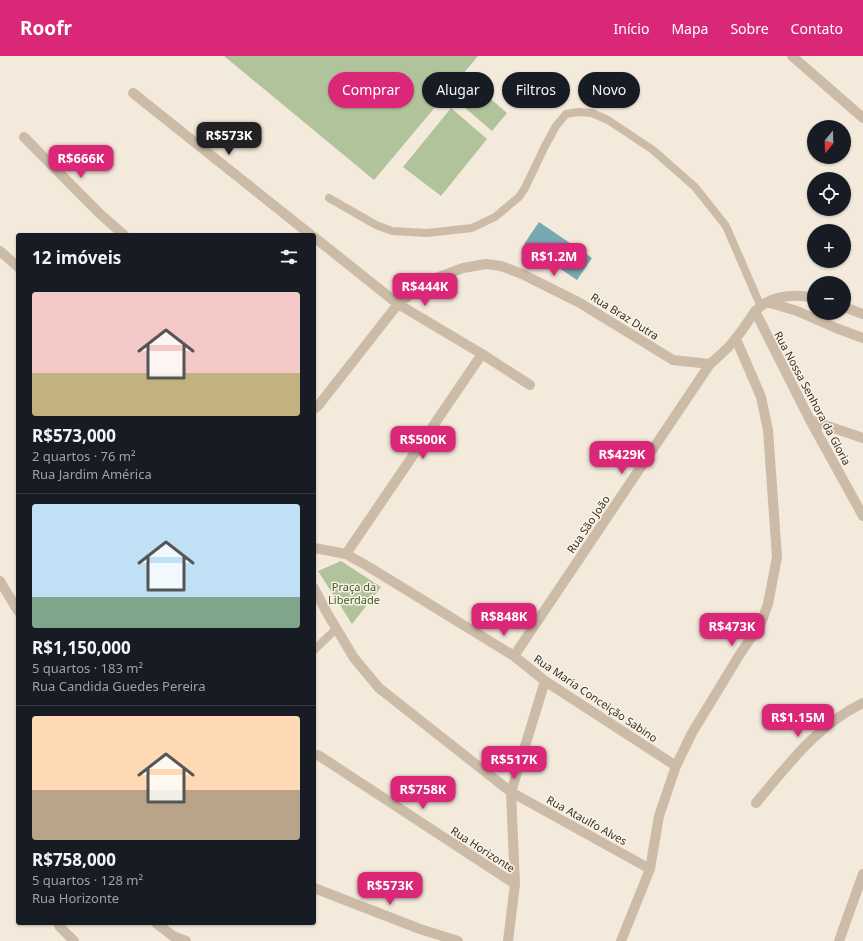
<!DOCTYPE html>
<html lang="pt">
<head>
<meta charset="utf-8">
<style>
  body { margin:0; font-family:"Noto Sans",sans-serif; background:#242831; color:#f1f3f6; height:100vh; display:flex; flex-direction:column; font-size:15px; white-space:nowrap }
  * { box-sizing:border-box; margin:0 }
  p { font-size:13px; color:#9ea1a6 }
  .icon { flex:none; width:22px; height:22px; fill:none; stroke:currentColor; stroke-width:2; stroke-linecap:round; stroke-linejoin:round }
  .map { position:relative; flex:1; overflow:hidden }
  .side { position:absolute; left:16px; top:177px; width:300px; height:692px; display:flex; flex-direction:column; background:#171b24; border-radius:4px; box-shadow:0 1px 3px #0004 }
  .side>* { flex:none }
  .top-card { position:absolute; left:328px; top:16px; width:380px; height:36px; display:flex; gap:8px }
  .needle { width:26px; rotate:199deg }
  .tools { position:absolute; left:807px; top:64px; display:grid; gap:8px }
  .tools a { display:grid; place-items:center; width:44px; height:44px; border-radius:50%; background:#171b24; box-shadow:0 1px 3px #0004; font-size:20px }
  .price { position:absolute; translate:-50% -34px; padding:0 9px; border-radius:8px; background:#db2777; color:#fff; font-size:13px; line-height:26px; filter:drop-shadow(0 1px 2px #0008) }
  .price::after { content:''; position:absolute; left:50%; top:24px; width:12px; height:9px; margin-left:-6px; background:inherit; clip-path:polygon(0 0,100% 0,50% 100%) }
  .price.selected { background:#222; color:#fff }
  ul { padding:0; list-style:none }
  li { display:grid; align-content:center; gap:8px; height:212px; padding:0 16px }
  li+li { border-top:1px solid #363941 }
  li span { display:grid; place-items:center; height:124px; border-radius:4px; color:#555 }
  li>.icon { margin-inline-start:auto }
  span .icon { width:72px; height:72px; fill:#fffc; stroke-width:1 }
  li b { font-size:17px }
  h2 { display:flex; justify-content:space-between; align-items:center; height:48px; padding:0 16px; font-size:17px }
  .chip { padding:0 14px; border-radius:18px; background:#171b24; box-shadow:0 1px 3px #0004; font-size:14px; line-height:36px }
  .chip.selected { background:#db2777; color:#fff }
  header { display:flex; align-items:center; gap:24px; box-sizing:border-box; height:56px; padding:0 20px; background:#db2777; color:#fff }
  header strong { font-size:19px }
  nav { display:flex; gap:22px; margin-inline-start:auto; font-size:14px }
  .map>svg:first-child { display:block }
</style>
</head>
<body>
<header>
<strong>Roofr</strong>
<nav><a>Início</a><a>Mapa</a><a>Sobre</a><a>Contato</a></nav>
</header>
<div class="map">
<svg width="863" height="885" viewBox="0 0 863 885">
  <rect width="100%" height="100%" fill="#f3eadb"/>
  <path fill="#b0c39a" d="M224,0h254l-104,124z
    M472,27l35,30 -15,18 -35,-30z
    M451,52l36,31 -46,57 -38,-29z
    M341,505l40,26 -29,37 -34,-53z"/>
  <path fill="#78a8b1" d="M539,166l53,36 -15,22 -53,-36z"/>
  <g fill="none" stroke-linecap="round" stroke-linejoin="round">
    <path stroke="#ccbba6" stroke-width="8" d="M329,142l47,27 16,6 35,2 45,-5 23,-11 24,-20 6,-9 19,-40 12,-22 10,-12 12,-2 14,1 16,7 45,30 42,37 31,39 35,81
      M314,594l22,-21"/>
    <path stroke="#ccbba6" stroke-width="10" d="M792,0l71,62
      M133,37l178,142
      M24,81l75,76 25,22
      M314,181l84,67 84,50 48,31
      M0,195l18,16
      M767,246l30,9 39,17 27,10
      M844,251l19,7
      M755,255l55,109 53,96
      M314,353l4,-3 80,-102 30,-23 35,-13 23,-4 15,2 21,8 58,29 93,57 37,4
      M810,364l53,18
      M314,492l32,6 23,13 145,89 31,25 131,85
      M346,498l136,-200
      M0,525l18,30
      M314,532l13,25 27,45 25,30 132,104 139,77
      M514,600l196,-292c9,-8 19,-16 26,-26 7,-8 12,-17 18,-25 13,-17 40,-20 60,-15
      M318,699l197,129
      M756,747c31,-37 62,-79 107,-100
      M314,832l106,41 38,12
      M58,867l2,4 14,14
      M156,867l17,13 13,5
      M508,885l7,-57 -4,-92 34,-111
      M621,885l29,-72 9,-53 17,-50 16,-33 48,-79 21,-31 7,-19 9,-47 -9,-127 -7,-33 -25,-58
      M839,885l24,-67"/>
  </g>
  <g text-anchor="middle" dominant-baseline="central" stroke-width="3" stroke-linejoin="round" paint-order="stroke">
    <g font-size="11" fill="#372e27" stroke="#faf4e7">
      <text transform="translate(625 260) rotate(32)">Rua Braz Dutra</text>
      <text transform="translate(813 342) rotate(62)">Rua Nossa Senhora da Gloria</text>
      <text transform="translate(588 468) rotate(-56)">Rua São João</text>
      <text transform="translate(596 642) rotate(34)">Rua Maria Conceição Sabino</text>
      <text transform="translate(587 764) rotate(29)">Rua Ataulfo Alves</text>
      <text transform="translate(483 793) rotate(33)">Rua Horizonte</text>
    </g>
    <g font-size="11" fill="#41572a" stroke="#faf4e7">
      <text x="354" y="530">Praça da<tspan x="354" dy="13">Liberdade</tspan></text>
    </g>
  </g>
</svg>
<div class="tools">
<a><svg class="needle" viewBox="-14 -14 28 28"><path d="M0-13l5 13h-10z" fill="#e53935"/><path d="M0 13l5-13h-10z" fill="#9ea1a6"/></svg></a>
<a><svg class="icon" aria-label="locate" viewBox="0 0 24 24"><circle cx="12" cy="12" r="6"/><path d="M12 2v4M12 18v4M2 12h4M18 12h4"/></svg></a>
<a>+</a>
<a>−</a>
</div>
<b class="price selected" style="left:229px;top:100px">R$573K</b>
<b class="price" style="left:81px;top:123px">R$666K</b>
<b class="price" style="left:554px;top:221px">R$1.2M</b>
<b class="price" style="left:425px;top:251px">R$444K</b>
<b class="price" style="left:423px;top:404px">R$500K</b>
<b class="price" style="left:622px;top:419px">R$429K</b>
<b class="price" style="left:504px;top:581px">R$848K</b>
<b class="price" style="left:732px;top:591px">R$473K</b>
<b class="price" style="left:798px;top:682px">R$1.15M</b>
<b class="price" style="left:514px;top:724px">R$517K</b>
<b class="price" style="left:423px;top:754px">R$758K</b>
<b class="price" style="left:390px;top:850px">R$573K</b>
<div class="top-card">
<a class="chip selected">Comprar</a>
<a class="chip">Alugar</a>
<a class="chip">Filtros</a>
<a class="chip">Novo</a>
</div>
<section class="side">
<h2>12 imóveis<svg class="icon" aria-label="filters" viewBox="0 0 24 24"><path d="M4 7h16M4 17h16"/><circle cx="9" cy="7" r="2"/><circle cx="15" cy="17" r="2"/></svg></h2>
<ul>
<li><span style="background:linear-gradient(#f6c9c9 65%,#c2b280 0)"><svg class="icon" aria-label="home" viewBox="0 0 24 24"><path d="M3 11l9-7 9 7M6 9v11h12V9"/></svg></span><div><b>R$573,000</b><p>2 quartos · 76 m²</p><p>Rua Jardim América</p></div></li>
<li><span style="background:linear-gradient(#bfe0f5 75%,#7fa58c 0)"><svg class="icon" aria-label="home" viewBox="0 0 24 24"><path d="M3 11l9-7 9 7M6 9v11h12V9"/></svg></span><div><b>R$1,150,000</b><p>5 quartos · 183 m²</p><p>Rua Candida Guedes Pereira</p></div></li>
<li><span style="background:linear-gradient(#ffd9b3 60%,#b9a48a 0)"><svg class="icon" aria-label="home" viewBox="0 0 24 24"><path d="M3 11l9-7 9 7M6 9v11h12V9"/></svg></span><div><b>R$758,000</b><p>5 quartos · 128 m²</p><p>Rua Horizonte</p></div></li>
</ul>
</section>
</div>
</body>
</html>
